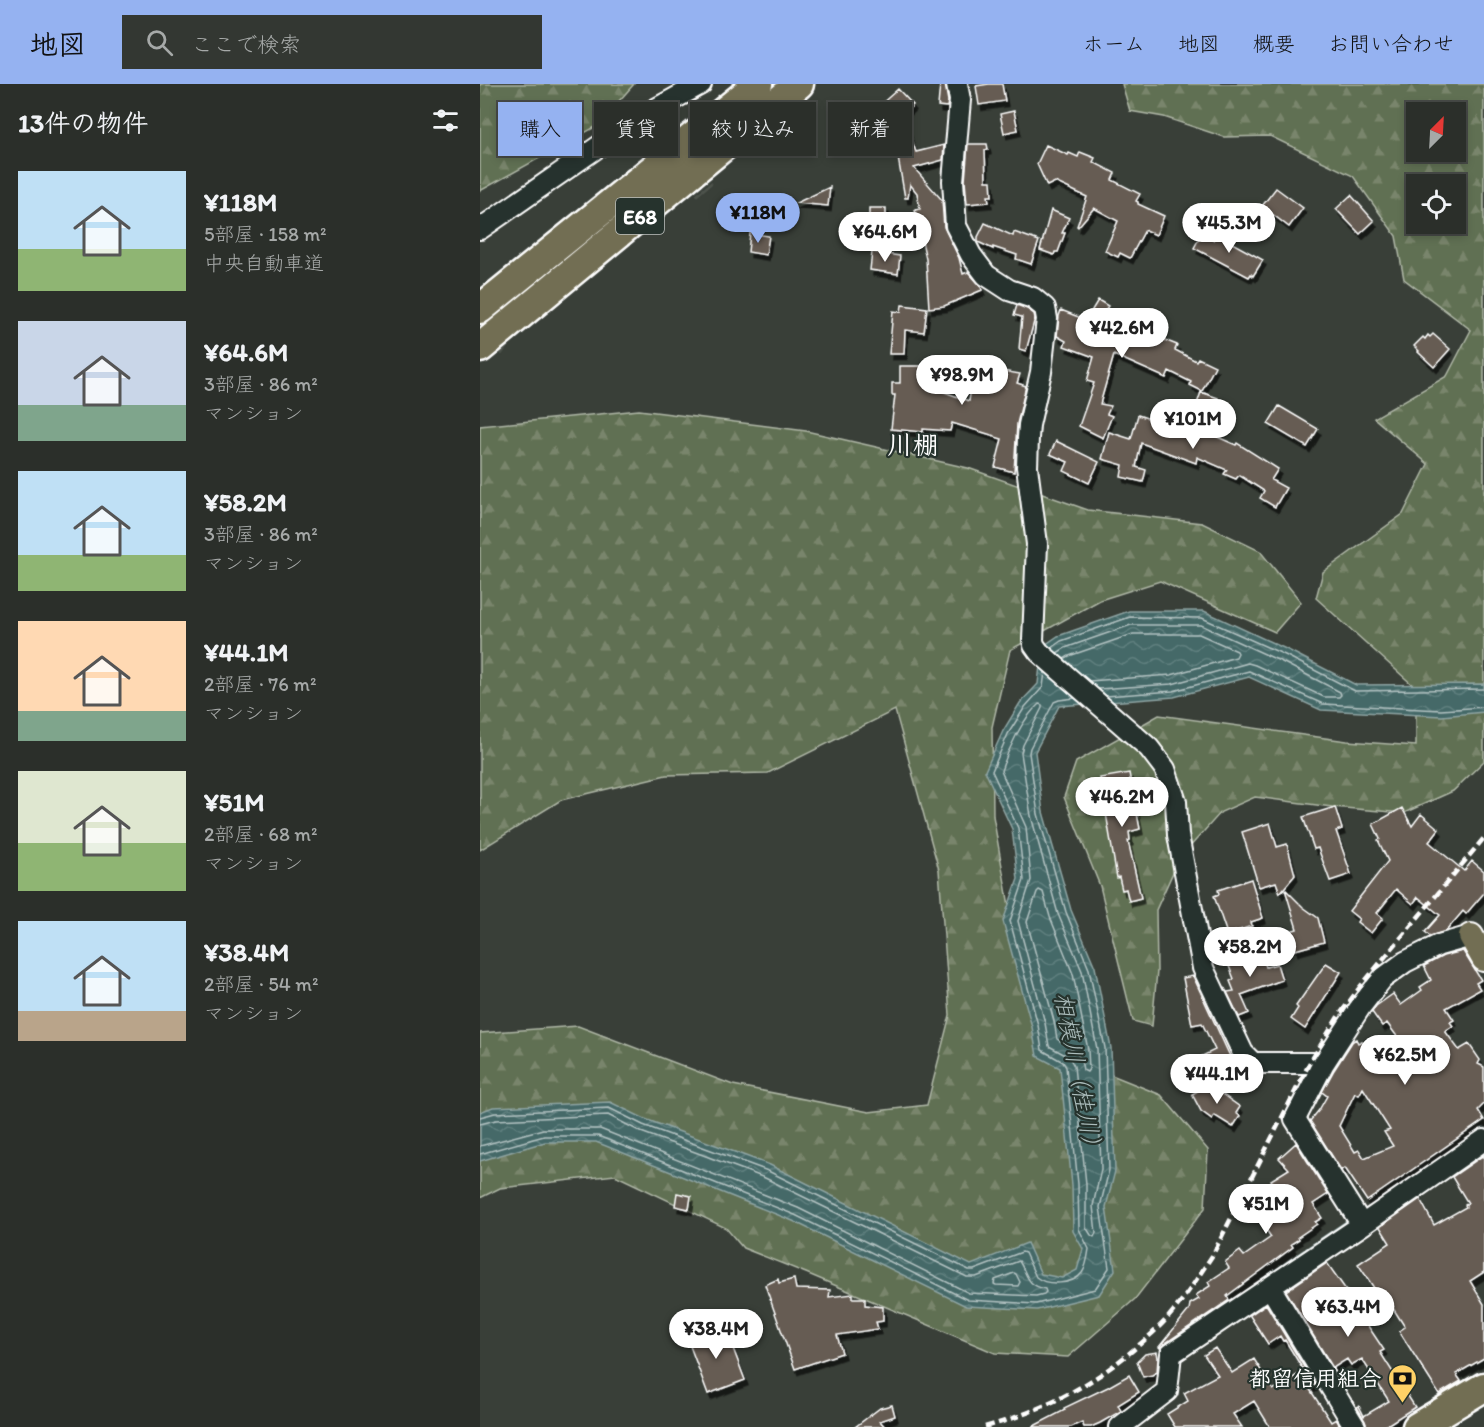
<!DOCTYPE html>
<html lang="ja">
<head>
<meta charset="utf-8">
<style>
  body { margin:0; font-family:Itim,"Klee One",sans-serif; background:#333732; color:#f1f3f6; height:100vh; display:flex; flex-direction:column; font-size:22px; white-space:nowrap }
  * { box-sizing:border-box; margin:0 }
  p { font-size:20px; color:#a6a9a8 }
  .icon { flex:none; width:33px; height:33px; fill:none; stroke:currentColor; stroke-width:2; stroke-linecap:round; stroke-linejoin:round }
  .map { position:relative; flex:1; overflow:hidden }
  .sheet { display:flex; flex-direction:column; background:#2b2f2a; width:480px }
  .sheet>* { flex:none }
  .guide { position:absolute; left:18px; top:18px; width:570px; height:54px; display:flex; gap:12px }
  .needle { width:39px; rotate:24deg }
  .fabs { position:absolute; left:926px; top:18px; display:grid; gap:12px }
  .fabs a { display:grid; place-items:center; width:60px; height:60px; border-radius:0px; background:#2b2f2a; box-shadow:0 3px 9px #0003,0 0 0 2px #474a47; font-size:30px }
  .price { position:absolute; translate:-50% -51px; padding:0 14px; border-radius:21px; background:#fff; color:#222; font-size:20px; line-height:39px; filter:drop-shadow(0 2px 3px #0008) }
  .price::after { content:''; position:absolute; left:50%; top:36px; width:18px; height:14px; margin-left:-9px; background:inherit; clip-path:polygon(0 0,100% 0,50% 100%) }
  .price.on { background:#95b2f1; color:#111 }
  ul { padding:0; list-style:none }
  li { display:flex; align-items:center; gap:18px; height:150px; padding:0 18px }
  li span { display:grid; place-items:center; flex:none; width:168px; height:120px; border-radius:0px; color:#555 }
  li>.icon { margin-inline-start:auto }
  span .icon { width:72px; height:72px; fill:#fffc; stroke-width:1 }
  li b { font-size:26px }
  h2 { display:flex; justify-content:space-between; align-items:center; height:72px; padding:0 18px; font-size:26px }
  .pill { padding:0 21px; border-radius:0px; background:#2b2f2a; box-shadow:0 3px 9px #0003,0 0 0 2px #474a47; font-size:21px; line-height:54px }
  .pill.on { background:#95b2f1; color:#111 }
  header { display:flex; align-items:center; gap:36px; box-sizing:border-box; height:84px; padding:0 30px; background:#95b2f1; color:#111 }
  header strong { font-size:28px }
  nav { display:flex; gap:33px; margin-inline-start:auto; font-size:21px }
  .search { width:420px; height:54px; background:#333732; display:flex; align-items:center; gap:15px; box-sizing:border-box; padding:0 21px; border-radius:0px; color:#a6a9a8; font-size:22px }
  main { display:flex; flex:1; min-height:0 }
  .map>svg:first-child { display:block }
</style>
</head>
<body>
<header>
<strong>地図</strong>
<div class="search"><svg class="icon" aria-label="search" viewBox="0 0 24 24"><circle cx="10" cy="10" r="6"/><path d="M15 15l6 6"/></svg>ここで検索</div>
<nav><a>ホーム</a><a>地図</a><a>概要</a><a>お問い合わせ</a></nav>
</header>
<main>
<section class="sheet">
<h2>13件の物件<svg class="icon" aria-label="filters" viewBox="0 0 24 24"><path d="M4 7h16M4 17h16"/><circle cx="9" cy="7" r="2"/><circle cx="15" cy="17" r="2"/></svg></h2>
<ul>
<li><span style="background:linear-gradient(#bfe0f5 65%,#8fb573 0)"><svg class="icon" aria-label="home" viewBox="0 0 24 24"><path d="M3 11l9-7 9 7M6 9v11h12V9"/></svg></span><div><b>¥118M</b><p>5部屋 · 158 m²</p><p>中央自動車道</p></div></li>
<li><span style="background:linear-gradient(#c9d6e8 70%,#7fa58c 0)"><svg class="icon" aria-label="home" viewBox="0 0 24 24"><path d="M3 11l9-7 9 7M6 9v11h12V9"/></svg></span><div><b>¥64.6M</b><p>3部屋 · 86 m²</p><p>マンション</p></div></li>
<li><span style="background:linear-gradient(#bfe0f5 70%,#8fb573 0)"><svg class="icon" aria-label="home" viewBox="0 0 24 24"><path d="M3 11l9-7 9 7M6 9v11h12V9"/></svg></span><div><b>¥58.2M</b><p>3部屋 · 86 m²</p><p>マンション</p></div></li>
<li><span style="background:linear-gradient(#ffd9b3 75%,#7fa58c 0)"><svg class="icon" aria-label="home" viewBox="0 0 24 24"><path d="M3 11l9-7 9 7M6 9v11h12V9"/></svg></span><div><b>¥44.1M</b><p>2部屋 · 76 m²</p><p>マンション</p></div></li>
<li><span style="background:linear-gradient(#dfe7d0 60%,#8fb573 0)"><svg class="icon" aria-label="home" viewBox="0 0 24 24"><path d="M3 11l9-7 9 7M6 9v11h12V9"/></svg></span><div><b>¥51M</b><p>2部屋 · 68 m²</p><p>マンション</p></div></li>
<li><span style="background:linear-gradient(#bfe0f5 75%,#b9a48a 0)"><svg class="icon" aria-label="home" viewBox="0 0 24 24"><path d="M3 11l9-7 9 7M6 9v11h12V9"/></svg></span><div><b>¥38.4M</b><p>2部屋 · 54 m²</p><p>マンション</p></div></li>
</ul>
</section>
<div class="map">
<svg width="1004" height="1343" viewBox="0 0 1004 1343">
  <defs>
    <pattern id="forest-firs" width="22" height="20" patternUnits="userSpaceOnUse" patternTransform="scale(1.5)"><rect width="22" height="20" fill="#617052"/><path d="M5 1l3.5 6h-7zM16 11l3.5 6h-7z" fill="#79856c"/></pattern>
    <pattern id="water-waves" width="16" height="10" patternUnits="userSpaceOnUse" patternTransform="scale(1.5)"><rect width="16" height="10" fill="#446968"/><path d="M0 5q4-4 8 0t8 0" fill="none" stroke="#60807f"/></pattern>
    <filter id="shadow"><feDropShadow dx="3" dy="5.5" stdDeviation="0" flood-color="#0009"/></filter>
  </defs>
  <rect width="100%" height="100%" fill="#393f38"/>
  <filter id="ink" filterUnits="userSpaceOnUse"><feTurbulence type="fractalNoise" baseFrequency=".0167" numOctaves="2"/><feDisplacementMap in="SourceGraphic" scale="12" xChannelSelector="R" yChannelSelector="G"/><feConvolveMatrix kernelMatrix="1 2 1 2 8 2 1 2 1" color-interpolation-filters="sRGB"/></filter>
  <g filter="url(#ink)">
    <path fill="url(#forest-firs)" stroke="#b0b8a8" stroke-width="1.5" fill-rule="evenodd" d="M0,0h154l-37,42 -117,65z
      M642,0h362v677l-31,30 -49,22 -72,-6 -77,-10 -34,15 -42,47 -23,51 1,61 -5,55 -19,-5 -33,-135 -36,-89 12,-35 83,-47 188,26 69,5v-58l-100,-90 7,-26 80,-58 25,-50 -54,-46 73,-42 24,-46 -67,-51 -8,-43 -43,-60 -83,-40 -46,1 -60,-20 -34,-6zM936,28h39v40h-39zM936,100h39v40h-39z
      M159,326l167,21 162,37 120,42 114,13 58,28 41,51 -26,30 -115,-51 -60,19 -90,50 -18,77 1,89 26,146 43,93 99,40 47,55 -3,58 -70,91 -67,58 -73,-4 -189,-80 -63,-25 -17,-20 -111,-53 -115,13 -20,10v-165l98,-7 155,59 136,27 58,-7 23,-90 -11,-145 -44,-160 -127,63 -102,2 -105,25 -81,50v-424z"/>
    <path fill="url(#water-waves)" stroke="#8fa5a4" stroke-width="1.5" d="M649,527h75l84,39 68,35 128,-1v28l-42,4 -121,-6 -72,-33 -75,20 -115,9 -24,46 8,60 28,98 24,57 16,81 4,123 -9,36 9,63 -16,25 -62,15 -71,-4 -173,-85 -197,-79h-51l-65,19v-49l13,-5 117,-5 35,17 125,46 201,100 56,-22 14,31 21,4 15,-8 6,-21 -10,-18 -1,-46 -12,-117 -23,-12 -5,-29 -29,-106 15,-42 -6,-50 -27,-58 18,-40 17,-28 18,-19 4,-37 16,-11z"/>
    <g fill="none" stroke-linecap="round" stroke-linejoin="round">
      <path stroke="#b4c3c3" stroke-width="1.5" d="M571,564l10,-7 69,-24 72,1 83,37 70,36 129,-2
        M577,569l8,-5 66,-23h70l81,37 58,30 1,3 -2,2h-15l-69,-32 -7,-2 -76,21 -74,5
        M584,575l5,-3 64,-22h66l38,17 1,2 -2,4 -65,18 -82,6
        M626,612l67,-5 76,-20 74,33 118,6 43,-3
        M559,620l3,1v3l-19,37 -2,8 10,63 27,98 24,57 15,78 4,120 -8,37 3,27 -2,4 -3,-2 -5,-8v-43l-12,-118 -5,-9 -20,-11 -4,-23 -27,-102 13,-41 -5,-53 -25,-56c7,-21 21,-52 38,-67z
        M559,806l4,2 7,25 23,57 15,76 1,19 -2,3 -4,-2c-3,-21 -12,-20 -26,-31l-3,-18 -27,-99 10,-30z
        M0,1033l15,-4 114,-5 34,17 125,46 201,99h5l48,-18 3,1 11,24c11,9 37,8 46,-4 4,-5 6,-17 7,-24l-10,-20 -1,-45 -12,-117 -3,-5 -21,-12 -4,-25 -28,-104 14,-41 -6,-52 -26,-57 16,-37 17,-27 18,-20 2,-15
        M0,1040l16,-4 112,-5 33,17 124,46 202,99h9l43,-16c9,14 7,24 26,28l1,3 -2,2 -8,2 -67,-3 -171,-85 -198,-79h-57l-63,17
        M0,1070l64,-18h54l197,79 173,85 68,4 59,-15 14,-21 -9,-61 9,-37 -4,-122 -16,-79 -23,-57 -28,-98 -9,-61 1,-5 24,-46 5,-2 16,-2
        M534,1189l2,1 4,8 -2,4 -22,-1 -2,-1 1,-4z"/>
      <path stroke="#8fa5a4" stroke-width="4.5" d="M996,1050l8,-5
        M885,1127l59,-41
        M749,1219l120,-82"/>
    </g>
    <path fill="#665c52" stroke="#fff" stroke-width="1.5" fill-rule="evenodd" filter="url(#shadow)" d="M460,0h5l3,17 -1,6 -9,-1z
      M509,0h13l3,17 -26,4 -3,-19z
      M418,5l15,16 -13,12 5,5 11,30 28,-7 -1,15 -29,8 28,32 2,27 15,31 4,16 5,-2 12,13 2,5 -38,16 -15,2 -3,-49 -11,-49 5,-1 -3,-16 -7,-9 -2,14h-3l-9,-52 6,7 2,-1 -10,-25 -1,1 -12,-14 3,-3 -5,-5z
      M534,27l4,19 -14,3 -4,-19z
      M488,60h19l1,5 -3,1 1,31h5l1,15h-4l1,6 -22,2 -2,-23z
      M566,61l22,10 1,-2 9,4 2,-5 15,6 -2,4 22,11 -3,7 28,14 -4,7 2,1v2l26,12 -8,19 -11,-5 -15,28 -10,-5 -2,4 -13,-6 13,-30 -24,-13 -16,19 -1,-1 10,-29 -32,-15 -8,4 -10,-22z
      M350,103l-2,19 -32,-3z
      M796,104l27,20 -14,19 -27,-21z
      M871,111l23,26 -14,13 -24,-25z
      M389,124h17v17l-17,-1z
      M571,126l18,8 -7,15h3l-7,19h-3l-1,3 -14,-5z
      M505,139l28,13 1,-4 25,9 -8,23 -15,-5 1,-4 -24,-8v2l-15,-7v-5z
      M270,149l19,3 -3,19 -18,-3z
      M722,149l11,7 3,-6 47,26 -10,16 -2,-2 -2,3 -55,-29z
      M392,168l28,4 -2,18 -28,-4z
      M618,216l10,6 -11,18 27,10 1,-6 32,10v-1l20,8 -2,5 21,11 2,-3 17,8 -13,25 -12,-6 1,-3 -22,-11 -3,7 -52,-23 -14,49 11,2 -4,8 5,2 -9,22 -24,-12 15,-43 -7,-2 7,-24 -30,-11 2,-5 -9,-5 2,-20 2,-6 25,10z
      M422,221l25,3 -3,24 -19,-2 -1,24h-15l4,-43 8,1z
      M537,221l10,4 7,5 1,4 -9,33 -7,-2 3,-32 -8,-2z
      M953,250l17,15 -16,18 -16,-15 1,-1 -5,-5 9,-9 2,2 3,-4 2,2z
      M420,282h34v13h2v10l33,12 6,-35 45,8 -3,9 9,3 -9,38 -3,48 -19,-5 7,-28 -7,-2v-1l-43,-13 -2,8 -27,-2v3l-32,-3 4,-34h-3v-12h8z
      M721,308l17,6 -12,34 30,13 1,-2 41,26 -7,11 15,8 -11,19 -15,-9 4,-7 -25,-16 -3,4 -12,-5 3,-4 -30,-13 -1,6 -55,-20 -5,24 10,3 -3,12 -22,-5 2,-12 -21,-6 7,-27 22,7 7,-24 18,6v1l31,12z
      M799,322l39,23 -11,18 -39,-23z
      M576,357l43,21 -10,21 -25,-12 4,-9 -18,-8z
      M649,689l11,56 -11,3 1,8 -2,1 13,57 -12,3 -3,-12 -4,1 -3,-13 -2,1 -17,-100z
      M855,723l7,22 -6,2 15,43 -21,7 -12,-33 -4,1 -11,-32z
      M922,724l10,18 9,-12 18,15 -10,13 35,29 8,-10 12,10v22l-18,21 -3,-3 -17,20 -16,5 -5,-4 15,-17 -22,-18 -5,7 -17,-15 -19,24 6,5 -12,15 -14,-11 2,-3 -10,-8 39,-50 -10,-21 2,-1 -7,-15z
      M790,739l7,24 10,-3 8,31 -15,18 -4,-11 -17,5 -17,-55z
      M771,795l12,39 -12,4 1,4 -25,8 -13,-38 5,-2 -1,-4z
      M805,805l18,18 15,11 6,24 -29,8 -5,-19 7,-2z
      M780,866l6,17 11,-3 5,16 -41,15 8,18 -10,4 -12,-25 7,-1 -4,-10 4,-2 -7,-18z
      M983,867l18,29 -5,3 4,6 -34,19 8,12 -4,2 3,4 -8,5 14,19 10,-6 11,16 -2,4 6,3v37l-6,6 6,10 -117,81 -22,-33 -4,2 -31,-49 9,-11 8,-14 -5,-4 12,-22 18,-28 4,-3 2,4 4,-2 10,13 2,-1 4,7 24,-17 -15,-20 -5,3 -10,-14 4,-6 17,-12 8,11 21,-15 -2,-3 11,-7 -7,-14 19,-10zM883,1004l27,42 -6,2 9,14 -29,12 -5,-8 -4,2 -16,-26 16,-33 4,2z
      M846,879l15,9 -36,57 -14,-10 7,-11 -2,-2z
      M713,892l41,89 -25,11 -9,-19 15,-7 -13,-27 -10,2 -9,-47z
      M729,1001l31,22 -4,6 4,3 -7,11 -19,-12 -2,4 -11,-8 -9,-17z
      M816,1059l32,51 -15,10 9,14 -7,4 2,2 -19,13 1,2 -8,5 2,3 -66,49 2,4 -65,44 -4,4 -1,-1 30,-37 1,-6 9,-5 -3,-4 14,-9 -2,-4 21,-14 -4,-6 15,-11 4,5 27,-19 -17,-26 23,-14 -3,-6 3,-1 -6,-10 18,-11 -10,-11z
      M1004,1071v117l-14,9 14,23v54l-28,16 5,7 -22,13 -40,-63 6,-4 -19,-30 -4,3 -24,-36 32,-21 -10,-16 40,-28 14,26 32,-18 -1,-2 3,-2 -16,-26z
      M197,1109l14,3 -2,13 -14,-3z
      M847,1179l31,44 -2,1 28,42 -4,2 35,55 -31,20h-17l-2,-6 -8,-14 2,-1 5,10 25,-15 -27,-42 -11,6 -4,-6 -14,9 -47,-77z
      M298,1195l1,4 15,-4 2,10 34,1 -1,7 24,-3v4h12v7l18,2v14l-7,1 2,7 -41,6 5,18 -47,16 -30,-84z
      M786,1220l49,81 -6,3 22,34 5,-3 5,8h-71l-16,-26 -21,13 9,13h-67l-8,-13 21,-13 -4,-8 34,-18 -14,-20 11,-7 17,25 22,-14 19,31 31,-19 -19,-31 -2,1 -3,-5 -12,8 -18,-28v-1z
      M239,1242l8,19 4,-2 14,37 -37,14 -21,-56z
      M677,1268l1,6 -1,14 -5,3 -9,2 -6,-15 8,-8z
      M649,1291l10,17 -21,13 3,6 -21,12 -9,4h-7l-2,-5 -11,5h-39l33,-17 -1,-2 44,-21z
      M412,1321l3,11 -15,5 5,6h-30l25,-19z"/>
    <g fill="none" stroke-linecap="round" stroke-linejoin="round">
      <path stroke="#4d524c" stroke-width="20" stroke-dasharray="20 10" stroke-linecap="butt" d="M204,81l21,25
        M0,243l28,20"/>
      <defs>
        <path id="minor" d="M477,0l3,16 -7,81 3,45 15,29 15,20 23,15 24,8 12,10 2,11 -6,53 -12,53 -1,13 -1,29 10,77 -4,96 1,5 5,7 110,96 16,21 11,33 2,33 25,133 40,85 10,10h71
          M161,33l22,23
          M0,145l161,-112 60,-33
          M882,1141l-67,-106 29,-56 37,-57 21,-27 23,-17 34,-17 32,-9
          M790,1203l85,140
          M640,1343l47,-36 4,-37 191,-129 122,-85"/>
        <path id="major" d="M991,852l13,23"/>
        <path id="highway" d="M0,225l278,-225
          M0,264l319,-264
          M937,1343l67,-40"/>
      </defs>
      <use href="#minor" stroke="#fff" stroke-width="24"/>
      <use href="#major" stroke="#fff" stroke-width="28"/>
      <use href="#highway" stroke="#fff" stroke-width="33"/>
      <use href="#minor" stroke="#26332d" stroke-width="20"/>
      <use href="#major" stroke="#726e52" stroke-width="24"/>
      <use href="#highway" stroke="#726e52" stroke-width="28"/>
      <path stroke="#fff" stroke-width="4.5" stroke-dasharray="9 4.5" stroke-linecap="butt" d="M505,1343c59,-17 108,-42 154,-82 13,-11 26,-23 36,-36 14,-17 25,-35 37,-53l97,-192 29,-47 22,-30 124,-149"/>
    </g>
  </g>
  <defs>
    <symbol id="bank-pin" viewBox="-11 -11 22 30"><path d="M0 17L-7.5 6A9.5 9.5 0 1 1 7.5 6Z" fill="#ffd166" stroke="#26332d"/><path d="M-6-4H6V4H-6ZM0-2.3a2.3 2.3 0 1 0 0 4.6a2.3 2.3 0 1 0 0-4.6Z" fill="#111"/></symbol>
  </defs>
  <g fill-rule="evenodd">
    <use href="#bank-pin" x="906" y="1278" width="33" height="45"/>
  </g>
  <g text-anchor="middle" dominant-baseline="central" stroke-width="4.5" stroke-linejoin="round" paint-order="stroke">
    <rect fill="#26332d" stroke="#bec2c0" stroke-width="1.5" x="136" y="114" width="48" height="36" rx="4.5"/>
    <g font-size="21" font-weight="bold" fill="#fff">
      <text x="160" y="132">E68</text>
    </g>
    <g font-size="22" font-weight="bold" fill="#fff" stroke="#26332d" text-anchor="end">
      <text x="901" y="1294">都留信用組合</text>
    </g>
    <g font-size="24" font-style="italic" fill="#abbcbb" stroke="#26332d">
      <text transform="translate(599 991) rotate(79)">相模川（桂川）</text>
    </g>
    <g font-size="26" font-weight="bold" fill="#fff" stroke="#26332d">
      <text x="433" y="361">川棚</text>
    </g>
  </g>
</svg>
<div class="fabs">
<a><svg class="needle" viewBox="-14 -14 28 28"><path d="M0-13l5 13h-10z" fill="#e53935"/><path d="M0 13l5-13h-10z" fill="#a6a9a8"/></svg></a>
<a><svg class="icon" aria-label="locate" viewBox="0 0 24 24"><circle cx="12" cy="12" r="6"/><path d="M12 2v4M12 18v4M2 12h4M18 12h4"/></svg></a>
</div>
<b class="price on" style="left:278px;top:160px">¥118M</b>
<b class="price" style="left:749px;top:170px">¥45.3M</b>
<b class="price" style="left:405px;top:179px">¥64.6M</b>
<b class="price" style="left:642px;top:275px">¥42.6M</b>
<b class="price" style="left:482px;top:322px">¥98.9M</b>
<b class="price" style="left:713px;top:366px">¥101M</b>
<b class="price" style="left:642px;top:744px">¥46.2M</b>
<b class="price" style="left:770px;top:894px">¥58.2M</b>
<b class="price" style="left:925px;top:1002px">¥62.5M</b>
<b class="price" style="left:737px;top:1021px">¥44.1M</b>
<b class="price" style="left:786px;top:1151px">¥51M</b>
<b class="price" style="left:868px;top:1254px">¥63.4M</b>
<b class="price" style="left:236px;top:1276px">¥38.4M</b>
<div class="guide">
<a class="pill on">購入</a>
<a class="pill">賃貸</a>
<a class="pill">絞り込み</a>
<a class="pill">新着</a>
</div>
</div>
</main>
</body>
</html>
